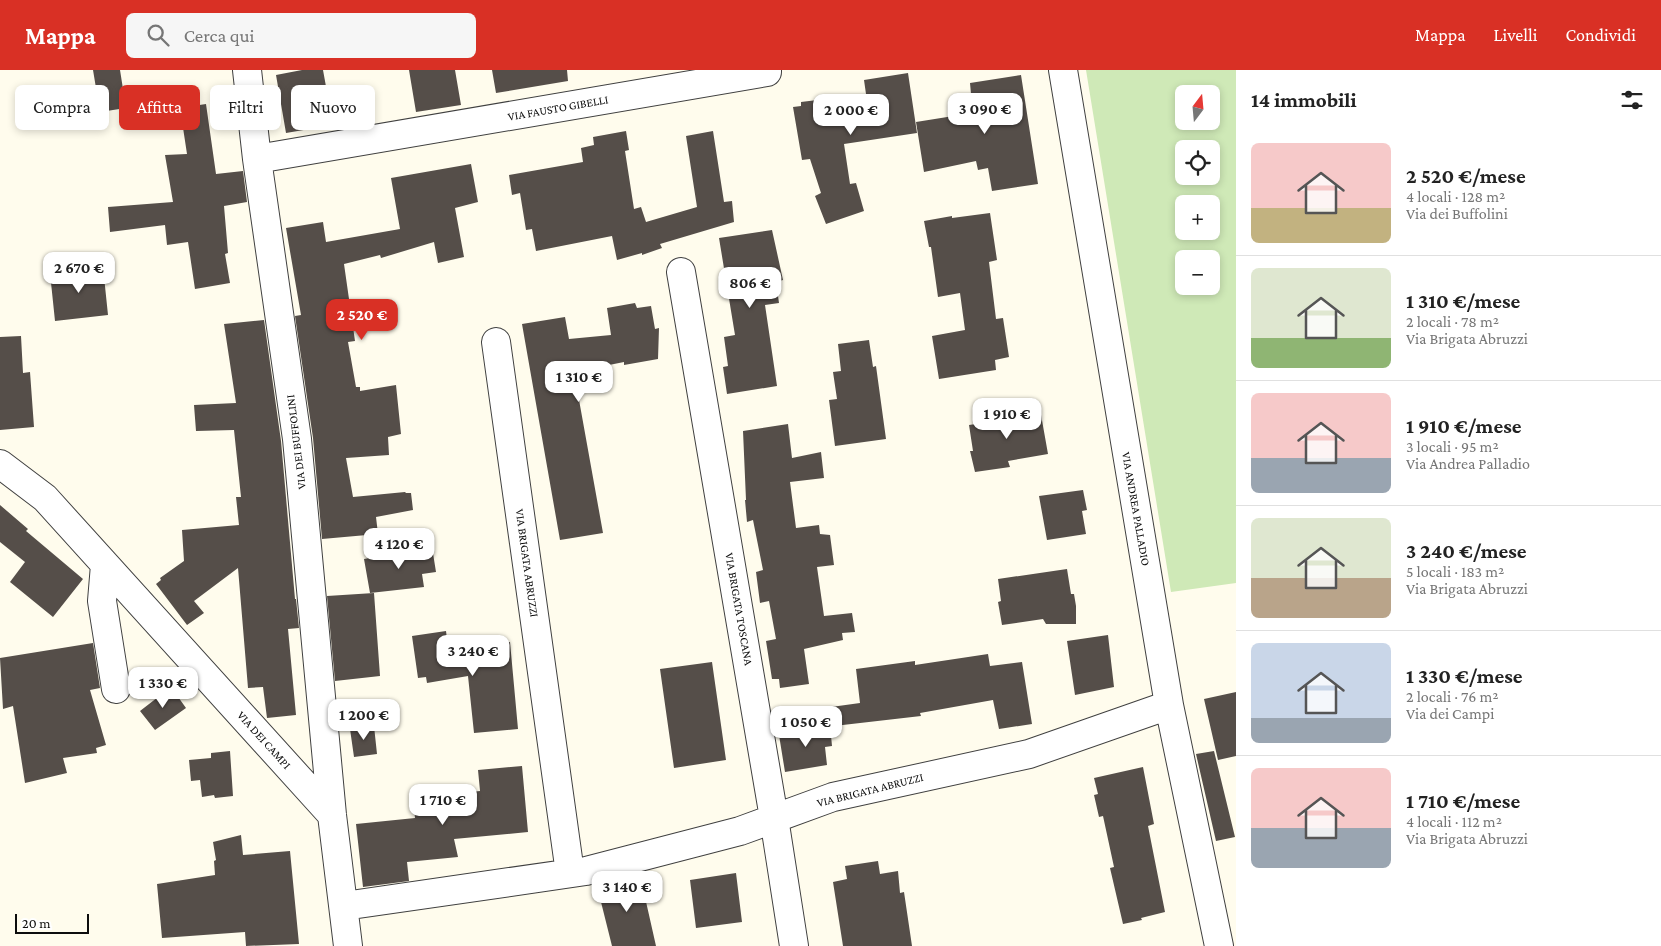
<!DOCTYPE html>
<html lang="it">
<head>
<meta charset="utf-8">
<style>
  body { margin:0; font-family:"Crimson Pro",serif; background:#f6f6f6; color:#222; height:100vh; display:flex; flex-direction:column; font-size:19px; white-space:nowrap }
  * { box-sizing:border-box; margin:0 }
  p { font-size:16px; color:#767676 }
  .icon { flex:none; width:28px; height:28px; fill:none; stroke:currentColor; stroke-width:2; stroke-linecap:round; stroke-linejoin:round }
  .map { position:relative; flex:1; overflow:hidden }
  .details { display:flex; flex-direction:column; background:#fff; width:425px }
  .details>* { flex:none }
  .banner { position:absolute; left:15px; top:15px; width:475px; height:45px; display:flex; gap:10px }
  .needle { width:32px; rotate:16deg }
  .fabs { position:absolute; left:1175px; top:15px; display:grid; gap:10px }
  .fabs a { display:grid; place-items:center; width:45px; height:45px; border-radius:8px; background:#fff; box-shadow:0 2px 8px #0003; font-size:25px }
  .scale { position:absolute; left:15px; bottom:12px; width:74px; box-sizing:border-box; padding-left:5px; border:2px solid #0d0d0d; border-top:0; font-size:14px; line-height:18px; white-space:nowrap; color:#0d0d0d; -webkit-text-stroke:4px #fff; paint-order:stroke }
  .price { position:absolute; translate:-50% -42px; padding:0 11px; border-radius:10px; background:#fff; color:#222; font-size:16px; line-height:32px; filter:drop-shadow(0 1px 2px #0008) }
  .price::after { content:''; position:absolute; left:50%; top:30px; width:15px; height:11px; margin-left:-8px; background:inherit; clip-path:polygon(0 0,100% 0,50% 100%) }
  .price.on { background:#d93025; color:#fff }
  ul { padding:0; list-style:none }
  li { display:flex; align-items:center; gap:15px; height:125px; padding:0 15px }
  li+li { border-top:1px solid #e0e0e0 }
  li span { display:grid; place-items:center; flex:none; width:140px; height:100px; border-radius:8px; color:#555 }
  li>.icon { margin-inline-start:auto }
  span .icon { width:60px; height:60px; fill:#fffc; stroke-width:1 }
  li b { font-size:21px }
  h2 { display:flex; justify-content:space-between; align-items:center; height:60px; padding:0 15px; font-size:21px }
  .chip { padding:0 18px; border-radius:8px; background:#fff; box-shadow:0 2px 8px #0003; font-size:18px; line-height:45px }
  .chip.on { background:#d93025; color:#fff }
  header { display:flex; align-items:center; gap:30px; box-sizing:border-box; height:70px; padding:0 25px; background:#d93025; color:#fff }
  header strong { font-size:24px }
  nav { display:flex; gap:28px; margin-inline-start:auto; font-size:18px }
  .search { width:350px; height:45px; background:#f6f6f6; display:flex; align-items:center; gap:12px; box-sizing:border-box; padding:0 18px; border-radius:8px; color:#767676; font-size:19px }
  main { display:flex; flex:1; min-height:0 }
  .map>svg:first-child { display:block }
</style>
</head>
<body>
<header>
<strong>Mappa</strong>
<div class="search"><svg class="icon" aria-label="search" viewBox="0 0 24 24"><circle cx="10" cy="10" r="6"/><path d="M15 15l6 6"/></svg>Cerca qui</div>
<nav><a>Mappa</a><a>Livelli</a><a>Condividi</a></nav>
</header>
<main>
<div class="map">
<svg width="1236" height="876" viewBox="0 0 1236 876">
  <rect width="100%" height="100%" fill="#fffced"/>
  <path fill="#cfe9b7" fill-rule="evenodd" d="M1086,0h150v513l-65,9zM1184,24h27v27h-27zM1184,79h27v27h-27zM1184,134h27v27h-27zM1184,189h27v27h-27z"/>
  <path fill="#554e49" d="M93,0h27l6,38 -26,4z
    M302,0h21l10,55 -47,8 -10,-58z
    M409,0h46l6,35 -45,7z
    M492,0h75l1,11 -72,12z
    M908,3l9,60 -73,11 6,40 6,-1 8,28 -38,13 -11,-28 6,-3 -11,-34 -8,1 -9,-53 8,-1v-4l65,-8 -2,-14z
    M1021,5l17,109 -46,7 -4,-23 -10,2 -2,-9 -52,11 -8,-50 50,-8 -4,-17 9,-3 -1,-11z
    M206,34l10,70 27,-3 4,31 -23,4 4,47 -3,1 5,29 -35,6 -7,-47 -21,3 -2,-20 -55,7 -2,-25 65,-5 -8,-47 22,-1 -7,-46z
    M626,61l3,19 -4,1 9,58 7,-2 5,15 51,-15 -11,-71 27,-5 11,71 8,-1 2,21 -74,22 2,4 -20,7v-2l-25,7 -5,-24 -76,15 -4,-22 -6,1 -6,-37 -8,2 -3,-20 74,-13 -2,-14 13,-3 -1,-8z
    M471,94l7,38 -23,6 9,49 -26,6 -4,-21 -53,16 -1,-3 -36,9 11,77 -7,1 8,45h4v4l36,-6 5,49 -13,3 1,18 -43,3 7,39 52,-5 1,1h5l2,17 -37,7 2,17 -56,5 -9,-101 -18,-122 6,-1 -15,-87 37,-6 3,20 74,-13 -9,-51z
    M990,143l7,47 -8,2 7,57 7,-1 6,39 -14,3 1,10 -57,9 -7,-43 33,-6 -5,-37 -22,4 -7,-50h-2l-5,-26 28,-5v2z
    M772,160l11,50 -7,2 3,21 -14,2 12,81 -50,8 -4,-27 5,-1 -4,-29 11,-2 -16,-97z
    M103,197l5,48 -53,6 -5,-48z
    M635,233l2,5 14,-2 4,23 4,-1 -1,31 -34,6v-3l-50,10 29,161 -43,7 -38,-216 43,-7 4,22 42,-4 -4,-27z
    M264,250l17,121 14,158h1l3,29 -11,1 8,86 -29,3 -4,-31 -15,1 -10,-120 -44,33 10,12 -17,12 -31,-41 5,-4 -1,-2 24,-17 -2,-31 57,-5 -3,-28h5l-7,-67 -38,1 -2,-26 42,-2 -12,-79z
    M21,266l2,37 7,-1 4,55 -34,3v-93z
    M869,270l4,27 3,-1 10,73 -51,7 -6,-46 8,-1 -4,-27 8,-1 -3,-27z
    M1040,339l8,45 -40,7 2,6 -35,5 -5,-21h3l-4,-26 13,-2v-5z
    M788,354l4,34 29,-6 3,26 -34,4 6,46 23,-3 1,9 10,1 4,30 -17,2 7,49 28,-3 3,19 -13,1 1,7 -39,9 5,35 -29,4 -1,-9h-7l-6,-38 10,-2 -7,-38 -9,2 -4,-31 7,-2 -10,-50 -6,2 -2,-22h1l-3,-69z
    M1083,420l4,20 -5,1 4,23 -39,6 -8,-44z
    M0,435l28,24 -2,2 57,48 -30,38 -43,-35 15,-20 -25,-20z
    M432,477l4,25 -14,2 2,13 -54,6 -6,-34z
    M1067,499l4,25h3l2,12v18h-30l-3,-5 -41,6 -4,-23 3,-1 -3,-22z
    M374,523l6,83 -45,5 -8,-85z
    M446,561l2,16 62,-5 8,87 -44,4 -6,-57 -41,7 -1,-6 -8,1 -6,-42z
    M1108,565l6,52 -39,8 -8,-54z
    M93,573l7,45 -10,2 16,55 -10,3 1,5 -34,5 4,15 -42,10 -12,-77 -10,3 -3,-51z
    M988,584l2,12 32,-4 10,62 -33,5 -6,-29 -73,13 1,3 -87,10 -3,-19 29,-4 -4,-34 59,-8v4z
    M712,592l14,98 -52,8 -14,-99z
    M171,617l15,21 -31,22 -15,-19z
    M1236,622v64l-18,4 -14,-61z
    M830,655l2,21 -7,1 2,18 -42,7 -6,-37 13,-2v-4z
    M374,656l3,28 -23,3 -4,-28z
    M230,681l3,45 -18,2 -1,-3 -12,2 -2,-17 -9,1 -2,-21 22,-2v-5z
    M1214,681l21,86 -19,4 -20,-87z
    M522,696l6,66 -74,7 4,18 -51,5 2,19 -46,6 -7,-63 59,-6 -2,-20 67,-7 -2,-21z
    M1143,697l11,57 -6,2 17,86 -24,6 1,2 -19,4 -13,-56 4,-1 -11,-51 -4,1 -5,-22 4,-1 -4,-16z
    M241,765l2,20 47,-4 9,93 -53,2 -1,-14 -83,6 -5,-54 58,-9 -1,-14 2,-1 -3,-18z
    M878,791l2,13 18,-3 2,22 4,-1 8,54h-69l-10,-64 14,-3 -2,-13z
    M736,803l6,49 -46,6 -6,-48z
    M640,805l16,71h-44l-15,-60z"/>
  <g fill="none" stroke-linecap="round" stroke-linejoin="round">
    <defs>
      <path id="minor" d="M247,0l10,89 40,280 35,376 16,131
        M1063,0l106,635 50,241
        M257,89l510,-87v-2
        M681,202l93,546 20,128
        M496,272l74,531
        M0,394l45,34 287,317
        M105,495l-3,36 14,88
        M344,836l242,-35 154,-40 93,-34 196,-43 140,-49"/>
    </defs>
    <use href="#minor" stroke="#404040" stroke-width="30"/>
    <use href="#minor" stroke="#fff" stroke-width="28"/>
  </g>
  <g text-anchor="middle" dominant-baseline="central" stroke-width="5" stroke-linejoin="round" paint-order="stroke">
    <g font-size="12" fill="#0d0d0d" stroke="#fff">
      <text transform="translate(558 38) rotate(-10)">VIA FAUSTO GIBELLI</text>
      <text transform="translate(296 372) rotate(-97)">VIA DEI BUFFOLINI</text>
      <text transform="translate(1136 439) rotate(80)">VIA ANDREA PALLADIO</text>
      <text transform="translate(527 493) rotate(82)">VIA BRIGATA ABRUZZI</text>
      <text transform="translate(739 539) rotate(80)">VIA BRIGATA TOSCANA</text>
      <text transform="translate(264 670) rotate(48)">VIA DEI CAMPI</text>
      <text transform="translate(870 720) rotate(-14)">VIA BRIGATA ABRUZZI</text>
    </g>
  </g>
</svg>
<div class="fabs">
<a><svg class="needle" viewBox="-14 -14 28 28"><path d="M0-13l5 13h-10z" fill="#e53935"/><path d="M0 13l5-13h-10z" fill="#767676"/></svg></a>
<a><svg class="icon" aria-label="locate" viewBox="0 0 24 24"><circle cx="12" cy="12" r="6"/><path d="M12 2v4M12 18v4M2 12h4M18 12h4"/></svg></a>
<a>+</a>
<a>−</a>
</div>
<div class="scale">20 m</div>
<b class="price" style="left:985px;top:65px">3 090 €</b>
<b class="price" style="left:851px;top:66px">2 000 €</b>
<b class="price" style="left:79px;top:224px">2 670 €</b>
<b class="price" style="left:750px;top:239px">806 €</b>
<b class="price on" style="left:362px;top:271px">2 520 €</b>
<b class="price" style="left:579px;top:333px">1 310 €</b>
<b class="price" style="left:1007px;top:370px">1 910 €</b>
<b class="price" style="left:399px;top:500px">4 120 €</b>
<b class="price" style="left:473px;top:607px">3 240 €</b>
<b class="price" style="left:163px;top:639px">1 330 €</b>
<b class="price" style="left:364px;top:671px">1 200 €</b>
<b class="price" style="left:806px;top:678px">1 050 €</b>
<b class="price" style="left:443px;top:756px">1 710 €</b>
<b class="price" style="left:627px;top:843px">3 140 €</b>
<div class="banner">
<a class="chip">Compra</a>
<a class="chip on">Affitta</a>
<a class="chip">Filtri</a>
<a class="chip">Nuovo</a>
</div>
</div>
<section class="details">
<h2>14 immobili<svg class="icon" aria-label="filters" viewBox="0 0 24 24"><path d="M4 7h16M4 17h16"/><circle cx="9" cy="7" r="2"/><circle cx="15" cy="17" r="2"/></svg></h2>
<ul>
<li><span style="background:linear-gradient(#f6c9c9 65%,#c2b280 0)"><svg class="icon" aria-label="home" viewBox="0 0 24 24"><path d="M3 11l9-7 9 7M6 9v11h12V9"/></svg></span><div><b>2 520 €/mese</b><p>4 locali · 128 m²</p><p>Via dei Buffolini</p></div></li>
<li><span style="background:linear-gradient(#dfe7d0 70%,#8fb573 0)"><svg class="icon" aria-label="home" viewBox="0 0 24 24"><path d="M3 11l9-7 9 7M6 9v11h12V9"/></svg></span><div><b>1 310 €/mese</b><p>2 locali · 78 m²</p><p>Via Brigata Abruzzi</p></div></li>
<li><span style="background:linear-gradient(#f6c9c9 65%,#9aa5b1 0)"><svg class="icon" aria-label="home" viewBox="0 0 24 24"><path d="M3 11l9-7 9 7M6 9v11h12V9"/></svg></span><div><b>1 910 €/mese</b><p>3 locali · 95 m²</p><p>Via Andrea Palladio</p></div></li>
<li><span style="background:linear-gradient(#dfe7d0 60%,#b9a48a 0)"><svg class="icon" aria-label="home" viewBox="0 0 24 24"><path d="M3 11l9-7 9 7M6 9v11h12V9"/></svg></span><div><b>3 240 €/mese</b><p>5 locali · 183 m²</p><p>Via Brigata Abruzzi</p></div></li>
<li><span style="background:linear-gradient(#c9d6e8 75%,#9aa5b1 0)"><svg class="icon" aria-label="home" viewBox="0 0 24 24"><path d="M3 11l9-7 9 7M6 9v11h12V9"/></svg></span><div><b>1 330 €/mese</b><p>2 locali · 76 m²</p><p>Via dei Campi</p></div></li>
<li><span style="background:linear-gradient(#f6c9c9 60%,#9aa5b1 0)"><svg class="icon" aria-label="home" viewBox="0 0 24 24"><path d="M3 11l9-7 9 7M6 9v11h12V9"/></svg></span><div><b>1 710 €/mese</b><p>4 locali · 112 m²</p><p>Via Brigata Abruzzi</p></div></li>
</ul>
</section>
</main>
</body>
</html>
